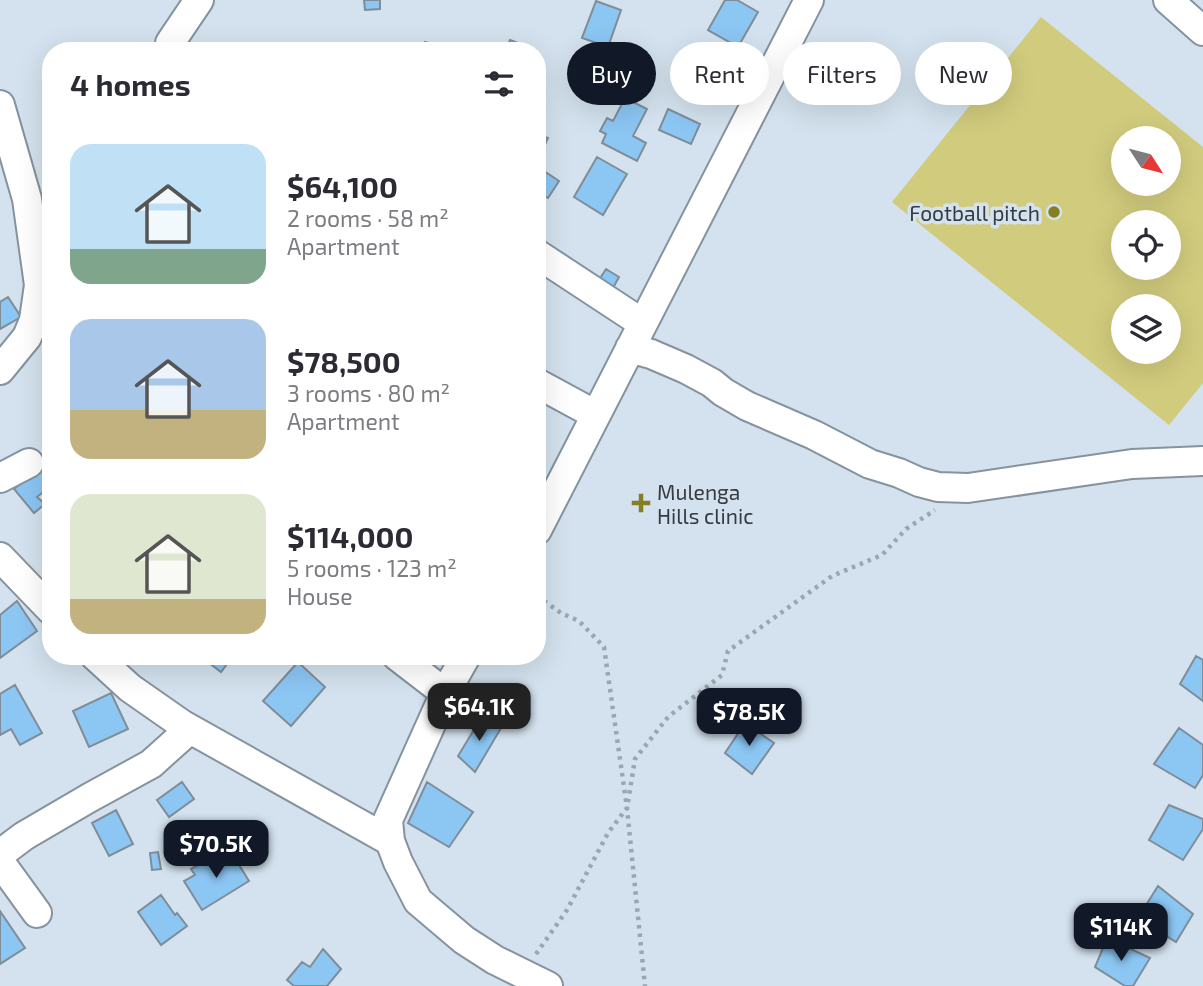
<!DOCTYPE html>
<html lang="en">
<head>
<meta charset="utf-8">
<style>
  body { margin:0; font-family:"Exo 2",sans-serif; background:#f7f7f7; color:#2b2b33; height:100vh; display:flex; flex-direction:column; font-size:26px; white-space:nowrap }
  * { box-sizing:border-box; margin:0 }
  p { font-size:23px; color:#7c7c81 }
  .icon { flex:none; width:38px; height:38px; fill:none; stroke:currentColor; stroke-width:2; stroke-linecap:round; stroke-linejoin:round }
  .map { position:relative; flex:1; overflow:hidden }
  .panel { position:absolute; left:42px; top:42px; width:504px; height:623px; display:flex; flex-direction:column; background:#fff; border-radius:28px; box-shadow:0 7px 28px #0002 }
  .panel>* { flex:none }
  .guide { position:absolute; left:567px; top:42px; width:530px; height:63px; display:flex; gap:14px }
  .needle { width:46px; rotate:126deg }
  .fabs { position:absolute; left:1111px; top:126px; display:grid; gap:14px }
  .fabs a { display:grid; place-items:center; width:70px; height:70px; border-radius:50%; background:#fff; box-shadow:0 7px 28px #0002; font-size:35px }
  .price { position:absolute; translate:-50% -60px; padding:0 16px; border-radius:14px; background:#111827; color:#fff; font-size:23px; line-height:46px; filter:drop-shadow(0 2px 4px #0008) }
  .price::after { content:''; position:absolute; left:50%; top:42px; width:21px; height:16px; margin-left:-10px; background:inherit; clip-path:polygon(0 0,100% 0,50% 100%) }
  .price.active { background:#222; color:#fff }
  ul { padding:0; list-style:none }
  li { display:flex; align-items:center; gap:21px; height:175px; padding:0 28px }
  li span { display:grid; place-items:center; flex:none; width:196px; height:140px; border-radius:21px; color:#555 }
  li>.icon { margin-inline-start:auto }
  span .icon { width:84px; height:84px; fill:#fffc; stroke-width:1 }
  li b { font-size:30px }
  h2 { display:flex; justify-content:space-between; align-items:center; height:84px; padding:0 28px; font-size:30px }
  .pill { padding:0 24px; border-radius:32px; background:#fff; box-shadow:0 7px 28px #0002; font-size:24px; line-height:63px }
  .pill.active { background:#111827; color:#fff }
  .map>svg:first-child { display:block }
</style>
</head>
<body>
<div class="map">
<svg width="1203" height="986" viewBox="0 0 1203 986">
  <rect width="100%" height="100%" fill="#d3e2ee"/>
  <path fill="#d1cb7d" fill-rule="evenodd" d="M1041,17l162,130v236l-34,42 -277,-223zM1124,138h45v46h-45zM1124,222h45v46h-45zM1124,306h45v46h-45z"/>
  <path fill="#8cc6f3" stroke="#7f8d98" stroke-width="2" d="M364,0h16v9l-15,1z
    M725,0h12l21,12 -20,35 -30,-17z
    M596,1l25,9 -13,37 -26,-9z
    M510,40l26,10v1h-31z
    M425,42l34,9h-36z
    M625,98l22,11 -14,27 13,7 -9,18 -35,-18 4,-9 -6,-3 7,-13 6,3z
    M668,109l32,15 -9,20 -32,-14z
    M537,118l7,3 -6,13 10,4 -11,24z
    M597,157l30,17 -24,41 -29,-18z
    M544,171l15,10 -11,17 -11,-6v-10z
    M606,269l13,8 -6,11 -14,-8z
    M8,297l13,20 -21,12v-27z
    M50,461l1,25 -14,11 8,7 -11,9 -20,-24z
    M17,601l20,30 -37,27v-43z
    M200,656h33l-12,16z
    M1196,656l7,4v41l-23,-17z
    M298,662l27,25 -34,39 -28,-25z
    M15,685l27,48 -22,12 -9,-16 -11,6v-41z
    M111,693l17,36 -39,18 -16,-36z
    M483,715l18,13 -26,44 -17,-16z
    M745,723l29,20 -22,31 -27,-21z
    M1179,728l24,17v30l-8,13 -41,-24z
    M182,782l12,17 -25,18 -12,-17z
    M427,782l46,30 -24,35 -41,-24z
    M1169,805l34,14v10l-20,31 -34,-20z
    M116,810l17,34 -24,12 -17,-33z
    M158,852l3,17 -9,1 -2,-17z
    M231,852l18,29 -47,29 -18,-29 11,-6 -4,-6 19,-11 3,5z
    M1158,886l35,28 -17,28 -38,-24z
    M161,895l14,20 2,-2 10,13 -26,19 -23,-33z
    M0,911l25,37 -25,16z
    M1107,938l43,20 -17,28h-8l-30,-19z
    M323,949l18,20 -14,17h-33l-7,-6 15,-18 8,5z"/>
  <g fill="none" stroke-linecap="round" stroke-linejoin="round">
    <defs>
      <path id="minor" d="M1168,0l35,31
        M170,43l29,-43
        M0,105l27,94 12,86 -5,35 -7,17 -27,33
        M537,254l105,69
        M630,348l21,6 35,15 26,14 11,9 24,14 67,29 56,29 29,9 20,9 19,5 30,1 164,-24 71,-3
        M537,383l59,32
        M0,478l29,-15
        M537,530l272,-530
        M0,557l51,53
        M95,656l35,32 53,37 207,116
        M397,656l48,37
        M466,656l-21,37 -57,127 2,21 8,21 20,39 46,39 31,20 53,26
        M0,854l24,-18 65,-38 62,-34 39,-35
        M0,862l37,51"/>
    </defs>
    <use href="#minor" stroke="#85939e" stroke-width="32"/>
    <path stroke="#9aa6b0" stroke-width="4.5" stroke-dasharray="3.5 5" stroke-linecap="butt" d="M537,596l24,17 18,8 25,26 23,161 18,178
      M536,954l31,-44 41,-77 19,-25 8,-49 33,-42 54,-42 6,-24 104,-75 50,-21 24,-26 29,-19"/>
    <use href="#minor" stroke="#fff" stroke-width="28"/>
  </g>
  <g fill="#867e25" stroke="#d3e2ee" stroke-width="2.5">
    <circle cx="1054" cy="212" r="7"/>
    <path d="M637.5 492.5h7v7h7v7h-7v7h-7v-7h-7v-7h7z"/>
  </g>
  <g text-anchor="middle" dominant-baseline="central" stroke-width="7" stroke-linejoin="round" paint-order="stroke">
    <g font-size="21" fill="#353b40" stroke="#d3e2ee" text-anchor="end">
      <text x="1040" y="212">Football pitch</text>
      <text x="657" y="491" text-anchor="start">Mulenga<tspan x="657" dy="24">Hills clinic</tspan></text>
    </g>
  </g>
</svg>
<div class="fabs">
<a><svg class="needle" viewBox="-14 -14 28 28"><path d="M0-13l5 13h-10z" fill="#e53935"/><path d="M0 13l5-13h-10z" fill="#7c7c81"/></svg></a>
<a><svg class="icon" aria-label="locate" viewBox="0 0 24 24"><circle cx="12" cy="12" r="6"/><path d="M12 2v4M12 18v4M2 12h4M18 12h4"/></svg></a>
<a><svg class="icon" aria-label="layers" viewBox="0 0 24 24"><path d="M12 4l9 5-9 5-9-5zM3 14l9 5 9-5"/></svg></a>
</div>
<b class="price active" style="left:479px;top:743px">$64.1K</b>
<b class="price" style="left:749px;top:748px">$78.5K</b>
<b class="price" style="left:216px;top:880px">$70.5K</b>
<b class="price" style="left:1121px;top:963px">$114K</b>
<div class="guide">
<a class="pill active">Buy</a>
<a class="pill">Rent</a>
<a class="pill">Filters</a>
<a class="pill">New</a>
</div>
<section class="panel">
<h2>4 homes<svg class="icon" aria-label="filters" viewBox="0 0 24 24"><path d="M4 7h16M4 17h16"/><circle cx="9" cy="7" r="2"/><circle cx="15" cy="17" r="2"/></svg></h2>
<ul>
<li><span style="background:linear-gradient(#bfe0f5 75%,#7fa58c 0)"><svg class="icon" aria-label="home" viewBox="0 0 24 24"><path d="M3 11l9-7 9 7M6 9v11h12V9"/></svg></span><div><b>$64,100</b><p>2 rooms · 58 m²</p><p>Apartment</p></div></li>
<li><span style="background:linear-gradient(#a9c7e8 65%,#c2b280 0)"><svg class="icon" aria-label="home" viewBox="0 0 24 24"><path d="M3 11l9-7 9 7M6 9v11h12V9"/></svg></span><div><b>$78,500</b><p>3 rooms · 80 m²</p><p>Apartment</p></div></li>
<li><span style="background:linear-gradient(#dfe7d0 75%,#c2b280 0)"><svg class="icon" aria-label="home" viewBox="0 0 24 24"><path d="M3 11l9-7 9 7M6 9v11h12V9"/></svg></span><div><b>$114,000</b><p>5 rooms · 123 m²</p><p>House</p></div></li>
</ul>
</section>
</div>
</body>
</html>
